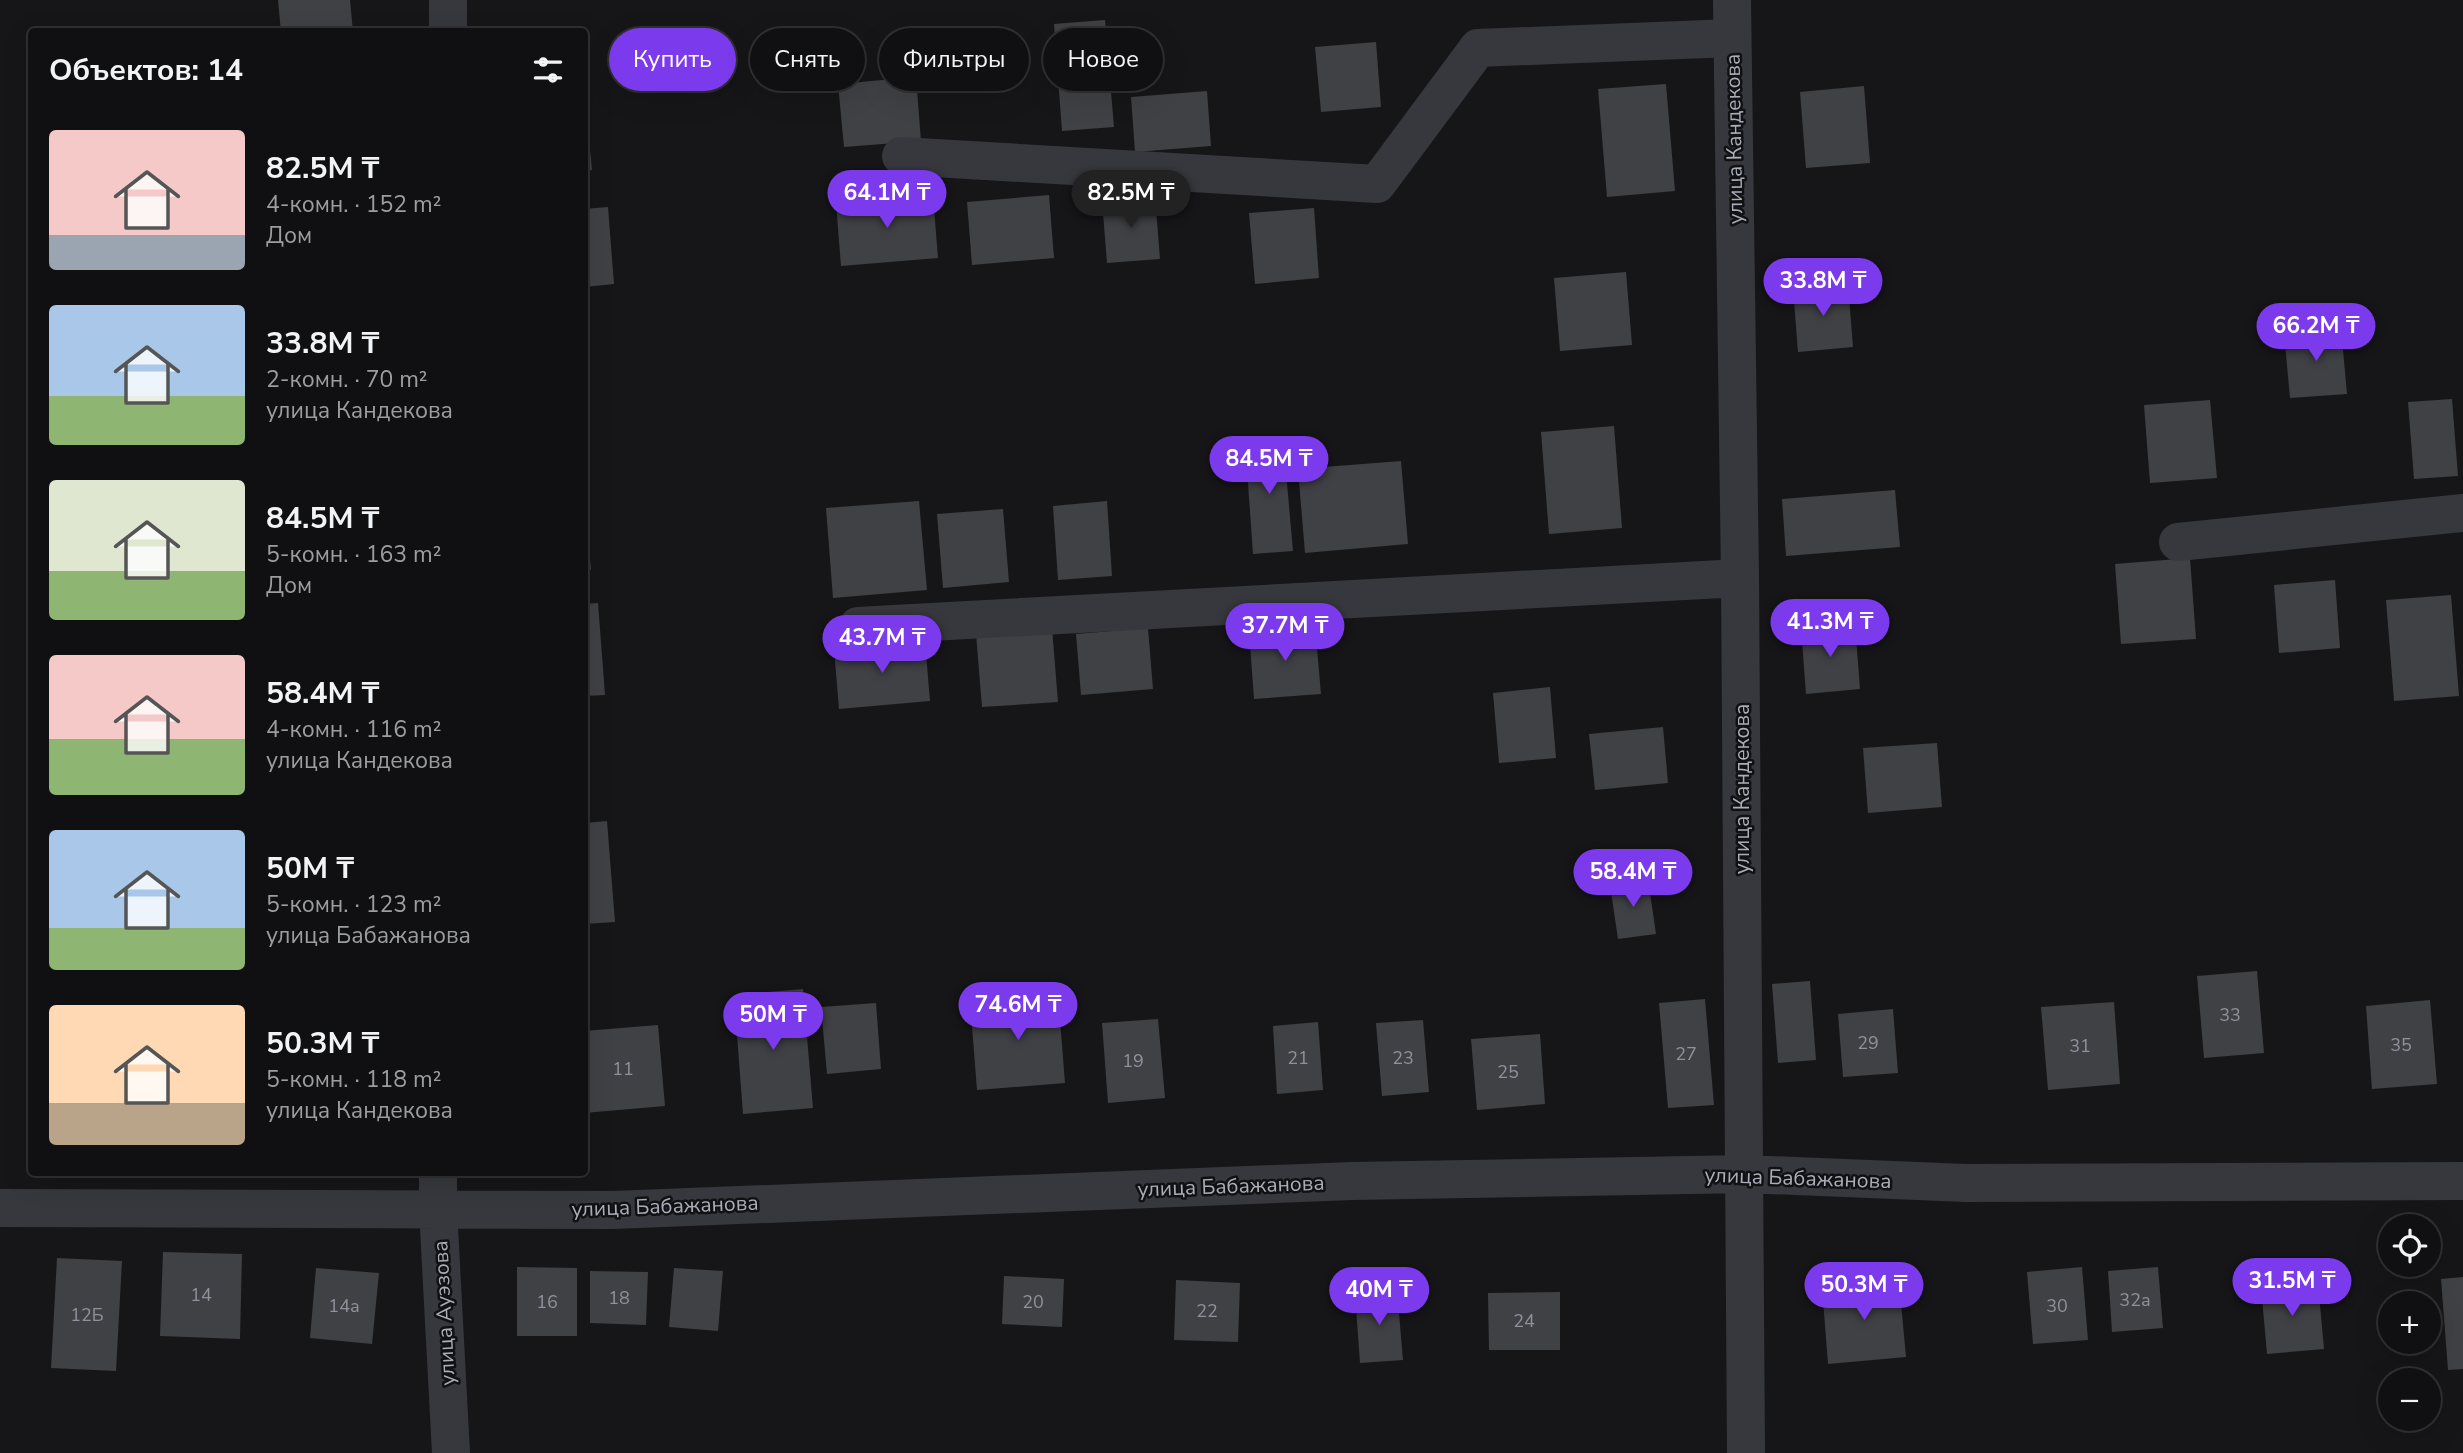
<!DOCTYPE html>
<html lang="ru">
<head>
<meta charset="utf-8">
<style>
  body { margin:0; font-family:"Nunito Sans",sans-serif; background:#1e1e20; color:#f1f3f6; height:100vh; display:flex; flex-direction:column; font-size:26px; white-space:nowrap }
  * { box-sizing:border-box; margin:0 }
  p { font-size:23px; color:#9c9d9f }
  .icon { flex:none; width:38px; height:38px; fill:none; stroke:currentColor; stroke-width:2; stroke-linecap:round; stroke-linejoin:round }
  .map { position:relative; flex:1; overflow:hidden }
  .panel { position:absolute; left:28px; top:28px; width:560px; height:1148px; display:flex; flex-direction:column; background:#101012; border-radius:7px; box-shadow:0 7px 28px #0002,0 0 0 2px #303032 }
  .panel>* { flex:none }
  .hud { position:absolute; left:609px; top:28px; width:665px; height:63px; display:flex; gap:14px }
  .tools { position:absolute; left:2378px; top:1214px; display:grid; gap:14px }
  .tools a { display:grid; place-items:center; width:63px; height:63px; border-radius:50%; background:#101012; box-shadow:0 7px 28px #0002,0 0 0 2px #303032; font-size:35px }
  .price { position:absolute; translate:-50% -60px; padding:0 16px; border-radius:24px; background:#7c3aed; color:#fff; font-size:23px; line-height:46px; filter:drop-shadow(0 2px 4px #0008) }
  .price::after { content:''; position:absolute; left:50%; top:42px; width:21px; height:16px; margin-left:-10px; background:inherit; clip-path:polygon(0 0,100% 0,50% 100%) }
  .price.active { background:#222; color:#fff }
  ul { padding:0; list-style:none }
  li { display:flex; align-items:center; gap:21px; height:175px; padding:0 21px }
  li span { display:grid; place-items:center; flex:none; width:196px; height:140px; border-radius:7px; color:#555 }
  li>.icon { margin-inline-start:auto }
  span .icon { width:84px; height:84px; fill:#fffc; stroke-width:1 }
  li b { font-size:30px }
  h2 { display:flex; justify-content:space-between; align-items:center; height:84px; padding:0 21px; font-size:30px }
  .chip { padding:0 24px; border-radius:32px; background:#101012; box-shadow:0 7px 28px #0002,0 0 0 2px #303032; font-size:24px; line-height:63px }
  .chip.active { background:#7c3aed; color:#fff }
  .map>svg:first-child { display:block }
</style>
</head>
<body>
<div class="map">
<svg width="2463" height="1453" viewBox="0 0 2463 1453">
  <rect width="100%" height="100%" fill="#161618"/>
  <path fill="#404145" d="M278,0h72l3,32h-72z
    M1105,20l9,107 -52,4 -8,-107z
    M1376,42l5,65 -60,5 -6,-65z
    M916,77l5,64 -77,6 -6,-63z
    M1666,84l9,107 -68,6 -9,-108z
    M1864,86l6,77 -64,5 -6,-76z
    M1207,91l4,55 -76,6 -4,-55z
    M584,109h2l6,61 -8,1z
    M933,195l5,63 -97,8 -5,-63z
    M1049,195l5,63 -82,7 -5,-63z
    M1155,196l5,63 -53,4 -5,-63z
    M608,207l6,77 -30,3v-78z
    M1314,208l5,70 -64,6 -6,-71z
    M1626,272l6,73 -72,6 -6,-73z
    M1848,284l5,63 -55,5 -5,-64z
    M2341,328l6,66 -57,4 -6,-65z
    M2452,399l6,77 -44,3 -6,-77z
    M2210,400l7,78 -67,5 -6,-78z
    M1614,426l8,102 -73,6 -8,-102z
    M1283,438l10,113 -40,3 -8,-113z
    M1401,461l7,83 -103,9 -7,-84z
    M1895,490l5,57 -114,9 -4,-57z
    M919,501l8,89 -94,8 -7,-90z
    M1107,501l5,75 -54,4 -5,-74z
    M1003,509l6,73 -66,6 -6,-74z
    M584,511h2l5,59h-7z
    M2190,558l6,81 -75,5 -6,-80z
    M2335,580l5,68 -61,5 -5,-68z
    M2451,595l8,101 -65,5 -8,-101z
    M598,603l7,92 -21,1v-92z
    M1855,624l5,65 -54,5 -5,-66z
    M1315,626l6,68 -67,5 -5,-68z
    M1052,628l6,74 -76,5 -6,-73z
    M1148,628l5,61 -72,6 -5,-61z
    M925,642l5,59 -91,8 -5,-60z
    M1550,687l6,71 -57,5 -6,-70z
    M1663,727l5,56 -73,7 -6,-56z
    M1937,743l5,64 -74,6 -5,-65z
    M607,821l8,101 -31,2v-101z
    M1648,879l8,55 -38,5 -8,-54z
    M2257,971l7,82 -60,5 -7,-82z
    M1810,981l6,79 -38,3 -6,-79z
    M803,989l10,119 -70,6 -9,-119z
    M1058,994l7,89 -88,7 -7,-89z
    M1705,999l9,106 -46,3 -9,-105z
    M2430,1000l7,84 -65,5 -6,-83z
    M2114,1002l6,82 -72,6 -7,-83z
    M876,1003l5,66 -54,5 -6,-67z
    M1893,1009l5,64 -55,4 -5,-63z
    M1158,1019l7,79 -57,5 -6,-80z
    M1423,1020l6,72 -47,4 -6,-73z
    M1318,1022l5,68 -46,4 -4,-68z
    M658,1025l7,81 -81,7v-82z
    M1540,1034l5,70 -68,6 -6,-71z
    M163,1252l79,2 -2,85 -80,-3z
    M57,1258l65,3 -6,110 -65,-3z
    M517,1267l60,1v68h-60z
    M2082,1267l6,73 -55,4 -6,-72z
    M2158,1267l5,61 -51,4 -4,-61z
    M316,1268l63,5 -7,71 -62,-6z
    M674,1268l49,3 -5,60 -49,-4z
    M590,1271l58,1 -2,53 -56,-2z
    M1004,1276l60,3 -2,48 -60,-3z
    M2463,1277v92l-15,1 -7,-91z
    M1176,1280l64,3 -2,59 -64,-2z
    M1899,1281l7,76 -78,7 -6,-77z
    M2318,1283l6,66 -57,5 -6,-67z
    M1397,1290l6,70 -43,3 -5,-69z
    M1560,1292v58h-71l-1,-57z"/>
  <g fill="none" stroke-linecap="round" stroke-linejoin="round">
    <path stroke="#37383d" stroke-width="38" d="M1732,0l8,578 6,875
      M448,32v-32
      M901,156l476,28 101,-136 254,-10
      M2178,542l285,-29
      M858,626l882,-48
      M438,1172v37l13,244
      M0,1208l613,2 739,-29 393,-7 221,9 497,-2"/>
  </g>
  <g text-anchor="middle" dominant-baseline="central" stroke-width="5" stroke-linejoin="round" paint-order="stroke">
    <g font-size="18" fill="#8e929b">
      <text x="2230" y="1015">33</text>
      <text x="1868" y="1043">29</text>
      <text x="2401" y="1045">35</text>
      <text x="2080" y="1046">31</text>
      <text x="1686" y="1054">27</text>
      <text x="1298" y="1058">21</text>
      <text x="1403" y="1058">23</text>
      <text x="1133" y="1061">19</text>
      <text x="623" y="1069">11</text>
      <text x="1508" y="1072">25</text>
      <text x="201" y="1295">14</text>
      <text x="619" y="1298">18</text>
      <text x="2135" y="1300">32а</text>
      <text x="547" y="1302">16</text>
      <text x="1033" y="1302">20</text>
      <text x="344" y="1306">14а</text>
      <text x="2057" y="1306">30</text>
      <text x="1207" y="1311">22</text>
      <text x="87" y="1315">12Б</text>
      <text x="1524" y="1321">24</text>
    </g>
    <g font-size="21" fill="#a8adb8" stroke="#111113">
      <text transform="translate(1734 139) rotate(-91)">улица Кандекова</text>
      <text transform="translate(1742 789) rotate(-90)">улица Кандекова</text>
      <text transform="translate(1798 1178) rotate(2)">улица Бабажанова</text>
      <text transform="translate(1231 1186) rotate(-2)">улица Бабажанова</text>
      <text transform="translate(665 1206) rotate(-2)">улица Бабажанова</text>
      <text transform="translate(444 1313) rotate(-93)">улица Ауэзова</text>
    </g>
  </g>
</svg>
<div class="tools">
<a><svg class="icon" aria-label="locate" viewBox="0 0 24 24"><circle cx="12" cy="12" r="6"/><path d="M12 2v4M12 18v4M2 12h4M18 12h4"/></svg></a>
<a>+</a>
<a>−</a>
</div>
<b class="price" style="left:887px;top:230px">64.1M ₸</b>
<b class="price active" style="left:1131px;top:230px">82.5M ₸</b>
<b class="price" style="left:1823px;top:318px">33.8M ₸</b>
<b class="price" style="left:2316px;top:363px">66.2M ₸</b>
<b class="price" style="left:1269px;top:496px">84.5M ₸</b>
<b class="price" style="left:1830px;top:659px">41.3M ₸</b>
<b class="price" style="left:1285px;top:663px">37.7M ₸</b>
<b class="price" style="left:882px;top:675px">43.7M ₸</b>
<b class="price" style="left:1633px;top:909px">58.4M ₸</b>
<b class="price" style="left:1018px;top:1042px">74.6M ₸</b>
<b class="price" style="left:773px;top:1052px">50M ₸</b>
<b class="price" style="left:2292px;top:1318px">31.5M ₸</b>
<b class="price" style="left:1864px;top:1322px">50.3M ₸</b>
<b class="price" style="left:1379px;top:1327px">40M ₸</b>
<div class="hud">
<a class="chip active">Купить</a>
<a class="chip">Снять</a>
<a class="chip">Фильтры</a>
<a class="chip">Новое</a>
</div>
<section class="panel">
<h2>Объектов: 14<svg class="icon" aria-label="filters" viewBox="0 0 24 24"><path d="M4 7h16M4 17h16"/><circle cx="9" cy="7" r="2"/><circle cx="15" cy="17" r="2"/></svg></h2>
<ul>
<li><span style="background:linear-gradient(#f6c9c9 75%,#9aa5b1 0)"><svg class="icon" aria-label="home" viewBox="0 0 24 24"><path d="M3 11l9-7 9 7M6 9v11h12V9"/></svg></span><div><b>82.5M ₸</b><p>4-комн. · 152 m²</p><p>Дом</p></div></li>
<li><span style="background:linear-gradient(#a9c7e8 65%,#8fb573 0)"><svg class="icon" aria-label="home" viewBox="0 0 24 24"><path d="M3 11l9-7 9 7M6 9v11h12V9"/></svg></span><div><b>33.8M ₸</b><p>2-комн. · 70 m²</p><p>улица Кандекова</p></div></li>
<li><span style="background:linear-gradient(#dfe7d0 65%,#8fb573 0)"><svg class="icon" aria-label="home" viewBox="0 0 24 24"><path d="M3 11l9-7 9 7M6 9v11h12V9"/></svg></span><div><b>84.5M ₸</b><p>5-комн. · 163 m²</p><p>Дом</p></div></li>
<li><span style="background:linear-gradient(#f6c9c9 60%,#8fb573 0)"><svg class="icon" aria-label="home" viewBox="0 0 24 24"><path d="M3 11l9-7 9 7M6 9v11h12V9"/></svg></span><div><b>58.4M ₸</b><p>4-комн. · 116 m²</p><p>улица Кандекова</p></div></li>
<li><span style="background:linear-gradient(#a9c7e8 70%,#8fb573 0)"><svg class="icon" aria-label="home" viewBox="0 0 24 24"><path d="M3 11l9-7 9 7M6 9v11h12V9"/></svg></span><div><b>50M ₸</b><p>5-комн. · 123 m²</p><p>улица Бабажанова</p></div></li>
<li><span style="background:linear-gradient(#ffd9b3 70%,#b9a48a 0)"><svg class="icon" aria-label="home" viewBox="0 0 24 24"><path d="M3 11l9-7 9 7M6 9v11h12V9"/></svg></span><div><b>50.3M ₸</b><p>5-комн. · 118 m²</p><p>улица Кандекова</p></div></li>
</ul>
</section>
</div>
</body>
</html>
